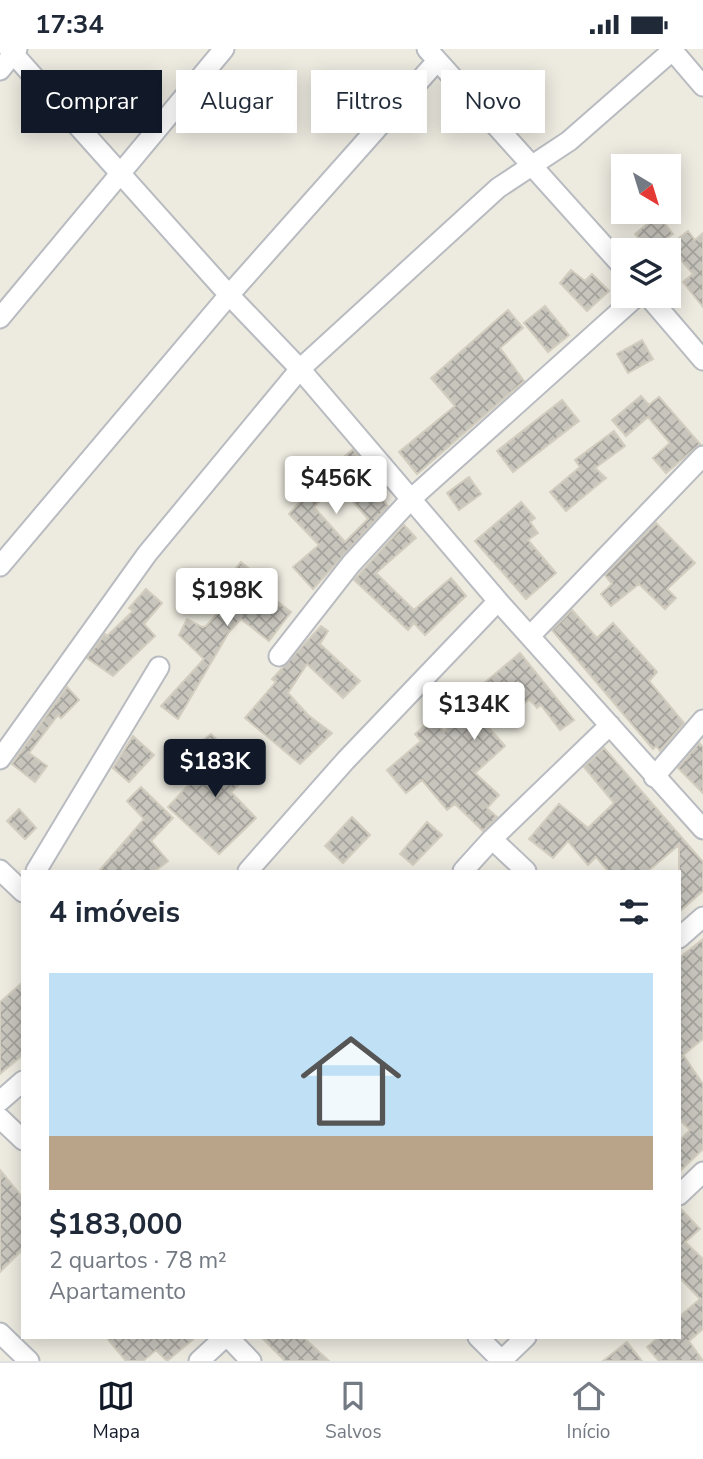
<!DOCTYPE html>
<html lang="pt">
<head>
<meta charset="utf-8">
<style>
  body { margin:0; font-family:"Nunito Sans",sans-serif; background:#f2f2f3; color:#1f2937; height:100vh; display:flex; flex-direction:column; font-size:26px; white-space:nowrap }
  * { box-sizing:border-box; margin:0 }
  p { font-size:23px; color:#747a83 }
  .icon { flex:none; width:38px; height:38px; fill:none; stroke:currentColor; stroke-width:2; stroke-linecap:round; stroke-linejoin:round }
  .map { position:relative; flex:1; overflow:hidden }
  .sheet { position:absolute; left:21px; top:821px; width:660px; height:469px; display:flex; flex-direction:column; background:#fff; border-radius:0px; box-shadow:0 4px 18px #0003 }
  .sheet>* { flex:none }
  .top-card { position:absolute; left:21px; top:21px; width:662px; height:63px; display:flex; gap:14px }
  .needle { width:46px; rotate:142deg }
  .controls { position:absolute; left:611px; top:105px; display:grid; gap:14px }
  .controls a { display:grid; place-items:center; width:70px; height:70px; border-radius:0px; background:#fff; box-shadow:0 4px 18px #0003; font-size:35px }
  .price { position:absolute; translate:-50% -60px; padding:0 16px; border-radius:7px; background:#fff; color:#222; font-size:23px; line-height:46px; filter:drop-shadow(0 2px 4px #0008) }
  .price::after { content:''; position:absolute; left:50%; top:42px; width:21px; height:16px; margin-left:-10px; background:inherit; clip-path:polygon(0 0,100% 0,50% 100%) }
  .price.active { background:#111827; color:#fff }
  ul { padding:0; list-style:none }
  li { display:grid; align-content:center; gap:14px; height:371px; padding:0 28px }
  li+li { border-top:2px solid #e0e1e3 }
  li span { display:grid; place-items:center; height:217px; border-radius:0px; color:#555 }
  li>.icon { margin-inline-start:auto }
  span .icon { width:126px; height:126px; fill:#fffc; stroke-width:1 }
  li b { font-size:30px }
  h2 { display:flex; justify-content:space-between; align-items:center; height:84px; padding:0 28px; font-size:30px }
  .chip { padding:0 24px; border-radius:0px; background:#fff; box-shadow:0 4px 18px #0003; font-size:24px; line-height:63px }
  .chip.active { background:#111827; color:#fff }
  .status { display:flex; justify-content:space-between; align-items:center; height:49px; padding:0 35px; background:#fff; direction:ltr }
  .status svg { height:19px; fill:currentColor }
  .tab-bar { display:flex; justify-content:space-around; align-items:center; height:98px; border-top:2px solid #e0e1e3; background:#fff; font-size:19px; color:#747a83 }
  .tab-bar a { display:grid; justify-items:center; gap:4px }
  .tab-bar .active { color:#111827 }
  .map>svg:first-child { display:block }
</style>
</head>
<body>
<div class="status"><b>17:34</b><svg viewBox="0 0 49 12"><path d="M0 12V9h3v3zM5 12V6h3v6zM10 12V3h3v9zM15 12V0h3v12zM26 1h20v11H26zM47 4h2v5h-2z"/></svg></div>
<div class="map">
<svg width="703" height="1312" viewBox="0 0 703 1312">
  <defs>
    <pattern id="building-cross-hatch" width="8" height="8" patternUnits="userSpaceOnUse" patternTransform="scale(1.75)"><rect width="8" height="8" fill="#c8c5bd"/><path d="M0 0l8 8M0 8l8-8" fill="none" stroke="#a5a39d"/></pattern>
  </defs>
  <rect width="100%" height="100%" fill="#edebe0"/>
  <path fill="url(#building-cross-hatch)" stroke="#d2cdbe" stroke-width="2" fill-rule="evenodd" d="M658,166l15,19 -24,16 -14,-16z
    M688,182l7,9 8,-7v74l-20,-25 10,-8 -24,-28z
    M571,221l14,11 7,-7 17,17 -22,20 -27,-28z
    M545,257l24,29 -21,17 -24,-29z
    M508,261l15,18 -23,20 24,33 -107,93 -18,-22 56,-46 -24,-28z
    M642,291l11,19 -25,14 -11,-19z
    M641,347l8,9 10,-8 41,47 -34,29 -13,-15 17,-15 -22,-26 -22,19 -14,-16z
    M562,351l17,21 -66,51 -16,-21z
    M614,382l11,15 -30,22 11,10 -40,33 -16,-19 30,-25 -5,-7z
    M353,400l7,10 -6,7 34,40 -75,83 -20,-22 26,-22 -30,-31 35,-40zM337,434l31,36 -23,23 -31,-35z
    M469,428l12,17 -22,16 -12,-17z
    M521,453l14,16 -5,4 8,11 -10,7 28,33 -30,26 -51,-58z
    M656,474l39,40 -28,26 9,9 -11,11 -26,-25 -28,22 -10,-12 11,-10 -7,-9z
    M404,476l12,13 -40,35 38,37 37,-32 15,18 -41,39 -11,-12 -6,7 -54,-50z
    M241,513l13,11 -5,7 42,32 -22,29 -28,-22 -12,13 -51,87 -17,-13 43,-47 -25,-24 8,-16 15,8 4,-1 21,-23 -12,-9z
    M146,540l16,14 -18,21 11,12 -42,40 -26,-18 18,-24 2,2 26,-25 -4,-3z
    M572,561l25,28 16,-15 44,49 -8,9 35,42 -24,28 -4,-5 -3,3 -101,-119z
    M321,577l7,5 -8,13 40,37 -17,17 -36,-34 -19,29 20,22 24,18 -32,31 -55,-46 31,-36 -4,-3z
    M520,604l54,67 -14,10 -19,-25 -4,3 -8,-9 -9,8 -4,-4 -27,25 16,18 -30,27 24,22 -12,13 10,9 -14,14 -28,-27 -8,6 -25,-30 -16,13 -19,-23 34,-29 -6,-7 17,-15 12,13 29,-24 -8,-9z
    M67,638l12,13 -18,18 -3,-3 -29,38 18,13 -12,16 -23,-18z
    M211,685l39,40 -19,18 25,26 -37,36 -51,-47 45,-48 -15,-15z
    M133,687l21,19 -25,27 -16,-14z
    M699,694l4,4v46l-25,-25z
    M604,699l99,114v29l-24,21v-67l-31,26h-40l-12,-14 -8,8 -20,-24 -15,17 -24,-19 30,-35 29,24 26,-25 -30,-36z
    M141,738l32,31 -22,23 17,20 -13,10h-56l45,-52 -17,-18z
    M19,760l17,19 -11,11 -18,-18z
    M352,768l18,18 -27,28 -18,-17z
    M427,773l15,13 -29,30 -13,-11z
    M703,890v100l-20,16 20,29v65l-24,23v-31l11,-11 -11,-11v-161z
    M23,933v73l-23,19v-72z
    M0,1121l23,28v51l-23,23z
    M679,1158l21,22 -15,13 18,17v70l-14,12 14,20h-44l-12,-14 12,-10h20v-20l21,-18 -21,-22z
    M106,1288h90l-29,24 -11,-11 -13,11h-17z
    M261,1288h42l26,24h-44z
    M627,1293l15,19h-39z"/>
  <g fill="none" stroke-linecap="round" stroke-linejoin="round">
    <defs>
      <path id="minor" d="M9,0l220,246 71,74 198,232 205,228
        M427,0l196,218
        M673,2l30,35
        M0,21l17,-21
        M648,247l55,64
        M0,269l224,-269
        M0,517l229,-271 208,-234
        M530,587l173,-180
        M279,607l72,-92 60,-65 226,-203
        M0,710l147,-205 153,-185 198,-181 71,-47 105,-92
        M654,728l49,-57
        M492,790l34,32
        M0,821l23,22
        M36,822l123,-204
        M248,822l98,-111 152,-159
        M463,822l29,-32 118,-114
        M679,889l24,-21
        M0,1052l23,-20
        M0,1069l23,22
        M679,1146l24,-23
        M0,1284l29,28
        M228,1288l23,24
        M478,1288l24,24
        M502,1311l24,-23
        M199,1312l26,-24"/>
    </defs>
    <use href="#minor" stroke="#b8bbc0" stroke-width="23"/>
    <use href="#minor" stroke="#fff" stroke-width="19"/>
  </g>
</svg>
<div class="controls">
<a><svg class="needle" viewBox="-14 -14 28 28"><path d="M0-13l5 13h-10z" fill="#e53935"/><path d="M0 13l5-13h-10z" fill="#747a83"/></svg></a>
<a><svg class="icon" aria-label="layers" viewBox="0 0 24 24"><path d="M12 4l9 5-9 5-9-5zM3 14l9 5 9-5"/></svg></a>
</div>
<b class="price" style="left:336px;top:467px">$456K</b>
<b class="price" style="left:227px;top:579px">$198K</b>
<b class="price" style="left:474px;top:693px">$134K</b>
<b class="price active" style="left:215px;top:750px">$183K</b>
<div class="top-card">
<a class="chip active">Comprar</a>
<a class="chip">Alugar</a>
<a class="chip">Filtros</a>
<a class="chip">Novo</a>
</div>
<section class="sheet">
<h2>4 imóveis<svg class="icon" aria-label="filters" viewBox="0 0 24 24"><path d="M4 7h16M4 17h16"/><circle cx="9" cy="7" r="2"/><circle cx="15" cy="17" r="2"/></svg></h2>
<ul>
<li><span style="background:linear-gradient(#bfe0f5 75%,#b9a48a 0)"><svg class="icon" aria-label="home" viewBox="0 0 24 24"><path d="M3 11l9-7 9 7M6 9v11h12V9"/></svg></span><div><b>$183,000</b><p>2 quartos · 78 m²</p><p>Apartamento</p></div></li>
</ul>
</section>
</div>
<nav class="tab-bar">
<a class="active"><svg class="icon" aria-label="map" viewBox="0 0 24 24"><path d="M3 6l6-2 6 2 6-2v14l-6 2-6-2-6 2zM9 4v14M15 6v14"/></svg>Mapa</a>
<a><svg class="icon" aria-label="saved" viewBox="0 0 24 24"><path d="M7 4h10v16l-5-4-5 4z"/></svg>Salvos</a>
<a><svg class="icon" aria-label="home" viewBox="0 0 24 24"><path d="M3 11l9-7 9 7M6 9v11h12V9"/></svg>Início</a>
</nav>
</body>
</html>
